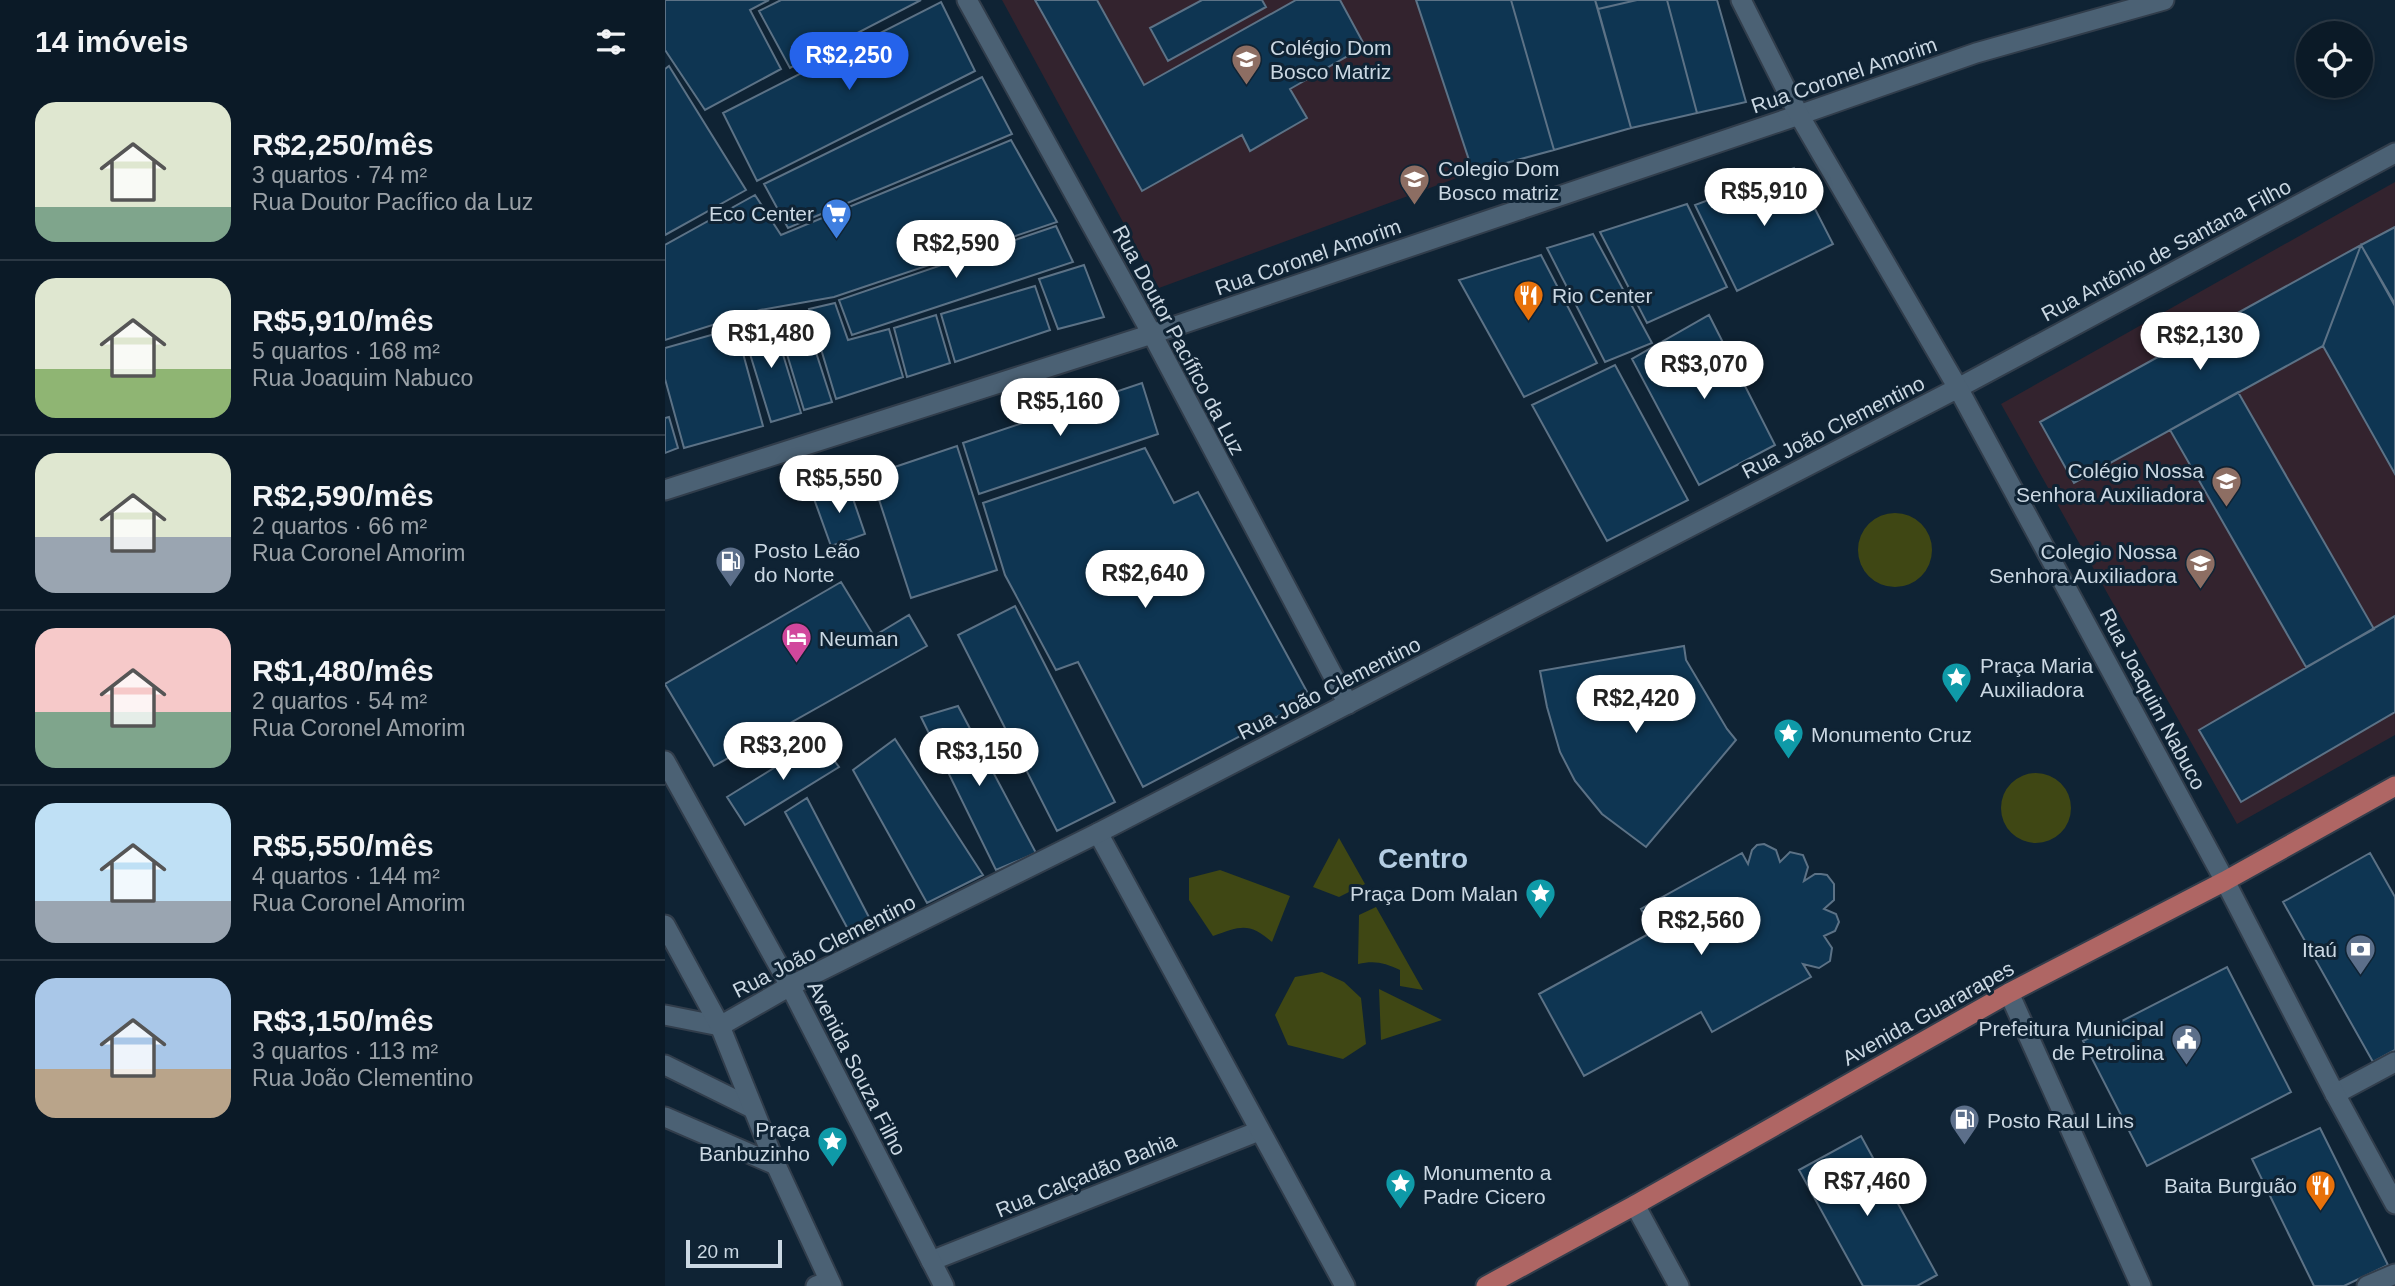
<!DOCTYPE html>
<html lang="pt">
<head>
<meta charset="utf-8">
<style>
  body { margin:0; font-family:Arial,sans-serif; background:#14232f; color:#f1f3f6; height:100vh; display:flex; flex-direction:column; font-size:26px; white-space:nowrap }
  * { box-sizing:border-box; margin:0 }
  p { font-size:23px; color:#9aa1a7 }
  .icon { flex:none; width:38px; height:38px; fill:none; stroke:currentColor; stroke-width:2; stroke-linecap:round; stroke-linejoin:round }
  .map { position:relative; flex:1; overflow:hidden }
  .panel { display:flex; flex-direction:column; background:#0b1a27; width:665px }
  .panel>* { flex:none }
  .fabs { position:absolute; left:1631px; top:21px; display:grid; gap:14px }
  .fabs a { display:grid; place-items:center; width:77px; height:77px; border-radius:50%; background:#0b1a27; box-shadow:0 4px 10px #0003,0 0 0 2px #2b3844; font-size:35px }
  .scale { position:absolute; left:21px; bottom:18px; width:96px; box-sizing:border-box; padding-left:7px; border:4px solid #cbd8e3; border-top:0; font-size:19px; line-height:24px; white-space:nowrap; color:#cbd8e3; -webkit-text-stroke:5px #0f2334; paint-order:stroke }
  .price { position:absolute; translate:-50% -60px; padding:0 16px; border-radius:24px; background:#fff; color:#222; font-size:23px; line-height:46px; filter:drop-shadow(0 2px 4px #0008) }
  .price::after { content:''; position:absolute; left:50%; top:42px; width:21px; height:16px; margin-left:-10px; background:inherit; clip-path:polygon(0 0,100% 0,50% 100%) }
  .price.on { background:#2563eb; color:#fff }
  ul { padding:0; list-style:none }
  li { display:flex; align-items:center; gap:21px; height:175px; padding:0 35px }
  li+li { border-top:2px solid #2b3844 }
  li span { display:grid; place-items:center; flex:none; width:196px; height:140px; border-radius:21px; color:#555 }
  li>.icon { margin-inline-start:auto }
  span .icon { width:84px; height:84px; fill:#fffc; stroke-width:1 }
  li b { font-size:30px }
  h2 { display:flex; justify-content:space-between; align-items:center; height:84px; padding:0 35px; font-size:30px }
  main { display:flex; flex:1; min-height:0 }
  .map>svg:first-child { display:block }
</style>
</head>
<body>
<main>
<section class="panel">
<h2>14 imóveis<svg class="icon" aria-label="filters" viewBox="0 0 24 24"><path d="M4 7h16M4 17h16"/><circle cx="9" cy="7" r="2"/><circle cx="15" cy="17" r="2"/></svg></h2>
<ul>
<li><span style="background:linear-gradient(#dfe7d0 75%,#7fa58c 0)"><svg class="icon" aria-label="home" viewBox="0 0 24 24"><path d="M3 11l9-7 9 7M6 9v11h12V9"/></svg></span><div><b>R$2,250/mês</b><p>3 quartos · 74 m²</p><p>Rua Doutor Pacífico da Luz</p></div></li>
<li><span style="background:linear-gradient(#dfe7d0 65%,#8fb573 0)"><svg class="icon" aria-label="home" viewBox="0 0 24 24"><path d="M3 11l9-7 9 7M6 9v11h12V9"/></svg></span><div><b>R$5,910/mês</b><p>5 quartos · 168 m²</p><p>Rua Joaquim Nabuco</p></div></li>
<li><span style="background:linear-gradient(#dfe7d0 60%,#9aa5b1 0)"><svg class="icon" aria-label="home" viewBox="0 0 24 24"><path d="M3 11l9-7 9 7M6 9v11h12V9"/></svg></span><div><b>R$2,590/mês</b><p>2 quartos · 66 m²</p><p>Rua Coronel Amorim</p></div></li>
<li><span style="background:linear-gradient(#f6c9c9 60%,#7fa58c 0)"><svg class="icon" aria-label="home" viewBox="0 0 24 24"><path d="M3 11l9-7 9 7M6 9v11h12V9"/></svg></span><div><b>R$1,480/mês</b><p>2 quartos · 54 m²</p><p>Rua Coronel Amorim</p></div></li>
<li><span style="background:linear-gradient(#bfe0f5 70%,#9aa5b1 0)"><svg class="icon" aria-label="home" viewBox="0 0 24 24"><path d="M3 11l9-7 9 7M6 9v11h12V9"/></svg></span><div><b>R$5,550/mês</b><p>4 quartos · 144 m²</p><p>Rua Coronel Amorim</p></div></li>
<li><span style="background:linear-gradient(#a9c7e8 65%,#b9a48a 0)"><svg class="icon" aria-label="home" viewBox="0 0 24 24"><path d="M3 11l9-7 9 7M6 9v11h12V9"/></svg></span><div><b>R$3,150/mês</b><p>3 quartos · 113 m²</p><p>Rua João Clementino</p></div></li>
</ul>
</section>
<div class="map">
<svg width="1730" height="1286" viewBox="0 0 1730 1286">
  <rect width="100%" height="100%" fill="#0f2334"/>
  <path fill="#33232e" d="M337,0h414l57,172 -314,116z
    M1730,182v553l-158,89 -236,-420z"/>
  <path fill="#3f4714" d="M1193 550a37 37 0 1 1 74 0a37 37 0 1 1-74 0Z
    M1336 808a35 35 0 1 1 70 0a35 35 0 1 1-70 0Z
    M674,838l26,46 -26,13 -26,-10z
    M555,870l70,26 -18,46c-23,-20 -31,-16 -59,-6l-24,-36v-22z
    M711,907l47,83 -23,-4v-16c-15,-7 -25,-10 -42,-6l1,-49z
    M657,972l22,10 17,16 5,46 -23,15 -55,-14 -13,-30 20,-38z
    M714,989l63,31 -61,20z"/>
  <path fill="#0e3552" stroke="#5c7286" stroke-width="2" d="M0,0h104l-19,10 31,59 -76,41 -40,-60z
    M116,0h140l-131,68 -31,-57z
    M370,0h62l47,85 152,-85h44l25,46 -75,43 17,29 -57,33 -8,-16 -100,56z
    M537,0h60l4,7 -98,54 -18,-33z
    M751,0h95l43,150 -81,22z
    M846,0h84l36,128 -77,22z
    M930,0h42l-39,9z
    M972,0h30l30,113 -66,15 -33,-119z
    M1002,0h50l29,102 -49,11z
    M276,2l34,69 -218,110 -34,-68z
    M4,66l77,124 -81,45v-166z
    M317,77l30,57 -224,94 -24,-44z
    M346,140l46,82 -223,75 -74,13 -95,30v-95l90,-50 26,40z
    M1129,168l39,76 -96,47 -42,-86z
    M1022,204l40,83 -80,36 -47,-91z
    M391,226l17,36 -221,73 -13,-35z
    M1730,227v77l-34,-59z
    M928,234l59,109 -47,19 -58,-114z
    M1696,245l-38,101 -249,137 -34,-61z
    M1696,245l34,61v168l-72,-128z
    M876,255l56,108 -73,34 -65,-117z
    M419,265l20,52 -46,12 -19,-50z
    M370,286l15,44 -95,32 -14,-48z
    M170,303l13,37 41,-11 14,48 -67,22 -27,-90z
    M138,312l29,90 -28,8 -28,-92z
    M271,315l14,48 -43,14 -13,-49z
    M1044,315l66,130 -76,40 -67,-126z
    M107,319l29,94 -30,9 -29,-94z
    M71,328l27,98 -79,22 -19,-69v-31z
    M950,365l73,135 -81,41 -75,-136z
    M477,383l16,51 -179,60 -16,-51z
    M1573,392l136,237 -68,38 -136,-237z
    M4,417l9,31 -13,5v-35z
    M292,446l40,124 -86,28 -40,-123z
    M480,448l29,55 24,-11 113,207 -168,88 -65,-125 -22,8 -51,-95 -22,-72z
    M183,484l17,50 -34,12 -18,-50z
    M176,582l33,54 35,-21 18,31 -213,120 -49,-82z
    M350,606l100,196 -58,29 -99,-196z
    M1730,616v96l-154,90 -42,-72z
    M1019,646l2,14 41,69 9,11 -90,107 -44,-33 -27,-33 -15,-29 -13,-45 -7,-36z
    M293,706l78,147 -40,17 -75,-153z
    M230,739l88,136 -56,28 -74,-133z
    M154,740l20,27 -94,58 -18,-28z
    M142,798l66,127 -23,8 -65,-121z
    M1099,844l12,6 4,12 10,-10 13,3 5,12 -4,14 11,-7h6l6,1 7,9v16l-10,9 12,5 3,8 -4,9 -11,5 8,12 -2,13 -11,7 -16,-4 8,13 -99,55 -11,-20 -117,64 -45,-82 115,-63 -13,-22 101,-56 6,11 4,-14 5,-5z
    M1705,853l25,44v153l-22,12 -90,-160z
    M1562,967l64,125 -144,74 -64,-125z
    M1655,1128l68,137 -44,21h-30l-62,-127z
    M1196,1136l76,139 -20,11h-54l-64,-116z"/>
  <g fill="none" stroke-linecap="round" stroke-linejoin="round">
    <defs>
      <path id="service" d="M0,1065l87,43"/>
      <path id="pedestrian" d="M266,1261l328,-130"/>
      <path id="minor" d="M1134,115l177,-62 188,-53
        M1344,993l132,293
        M0,1015l55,11
        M1670,1094l60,-32
        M0,1117l111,48
        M970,1205l44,81
        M1702,1286l28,-12"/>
      <path id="tertiary" d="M302,0l185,334 196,370
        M1293,388l437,-235
        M0,490l487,-156 647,-219
        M433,833l247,453
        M151,1286l13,-5"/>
      <path id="secondary" d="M1076,0l58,115 159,273 267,493 110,213 60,110
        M0,761l125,225 154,300
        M0,925l55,101 56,139 56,121
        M55,1026l70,-40 308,-153 860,-445"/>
      <path id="primary" d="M821,1286l149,-81 374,-212 216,-112 170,-95"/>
    </defs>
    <use href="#service" stroke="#313d4b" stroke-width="23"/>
    <use href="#pedestrian" stroke="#313d4b" stroke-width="23"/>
    <use href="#minor" stroke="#313d4b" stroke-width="23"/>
    <use href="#tertiary" stroke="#313d4b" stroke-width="23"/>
    <use href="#secondary" stroke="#313d4b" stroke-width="23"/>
    <use href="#primary" stroke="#313d4b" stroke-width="23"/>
    <use href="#service" stroke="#4b6174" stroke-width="19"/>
    <use href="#pedestrian" stroke="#4b6174" stroke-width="19"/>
    <use href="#minor" stroke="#4b6174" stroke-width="19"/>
    <use href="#tertiary" stroke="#4b6174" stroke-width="19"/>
    <use href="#secondary" stroke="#4b6174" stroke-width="19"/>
    <use href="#primary" stroke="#af6664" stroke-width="19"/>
  </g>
  <defs>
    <symbol id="school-pin" viewBox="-11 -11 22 30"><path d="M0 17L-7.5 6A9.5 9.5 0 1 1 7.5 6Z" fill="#8d6e63" stroke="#0f2334"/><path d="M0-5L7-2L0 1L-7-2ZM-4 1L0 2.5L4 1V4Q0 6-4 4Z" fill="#fff"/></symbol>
    <symbol id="supermarket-pin" viewBox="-11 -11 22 30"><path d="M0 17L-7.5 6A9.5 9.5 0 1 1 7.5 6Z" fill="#3f7fe0" stroke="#0f2334"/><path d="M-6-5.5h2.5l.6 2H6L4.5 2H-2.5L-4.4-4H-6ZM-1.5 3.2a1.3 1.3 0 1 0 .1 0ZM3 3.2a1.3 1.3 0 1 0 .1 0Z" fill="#fff"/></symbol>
    <symbol id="restaurant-pin" viewBox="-11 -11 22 30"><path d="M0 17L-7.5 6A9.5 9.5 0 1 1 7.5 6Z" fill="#e8710a" stroke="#0f2334"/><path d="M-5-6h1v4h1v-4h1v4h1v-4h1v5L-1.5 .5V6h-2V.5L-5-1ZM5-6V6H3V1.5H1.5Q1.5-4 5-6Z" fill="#fff"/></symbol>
    <symbol id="fuel-pin" viewBox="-11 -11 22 30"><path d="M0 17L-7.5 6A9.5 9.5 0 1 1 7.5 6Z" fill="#5c6f8a" stroke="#0f2334"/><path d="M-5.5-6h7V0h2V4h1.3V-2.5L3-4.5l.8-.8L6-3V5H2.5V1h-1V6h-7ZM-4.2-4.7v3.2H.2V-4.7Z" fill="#fff"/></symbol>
    <symbol id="hotel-pin" viewBox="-11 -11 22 30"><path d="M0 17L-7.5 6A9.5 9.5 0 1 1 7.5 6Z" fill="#d1479c" stroke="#0f2334"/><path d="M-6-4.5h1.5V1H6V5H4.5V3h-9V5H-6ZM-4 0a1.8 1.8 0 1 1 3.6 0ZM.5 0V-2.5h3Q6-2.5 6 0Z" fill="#fff"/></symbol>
    <symbol id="sight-pin" viewBox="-11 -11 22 30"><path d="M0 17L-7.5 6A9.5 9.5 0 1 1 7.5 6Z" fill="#0f9aa8" stroke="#0f2334"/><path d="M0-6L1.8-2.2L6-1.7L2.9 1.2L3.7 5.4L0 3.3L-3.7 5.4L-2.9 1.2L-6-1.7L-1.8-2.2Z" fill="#fff"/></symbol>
    <symbol id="bank-pin" viewBox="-11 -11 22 30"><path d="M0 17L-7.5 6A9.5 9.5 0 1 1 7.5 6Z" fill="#5c6f8a" stroke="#0f2334"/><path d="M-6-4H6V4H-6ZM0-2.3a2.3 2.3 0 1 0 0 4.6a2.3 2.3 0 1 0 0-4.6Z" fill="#fff"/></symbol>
    <symbol id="civic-pin" viewBox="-11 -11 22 30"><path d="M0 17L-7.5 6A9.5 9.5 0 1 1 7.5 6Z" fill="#5c6f8a" stroke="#0f2334"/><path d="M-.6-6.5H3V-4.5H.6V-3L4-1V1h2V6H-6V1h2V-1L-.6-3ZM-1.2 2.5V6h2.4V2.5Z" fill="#fff"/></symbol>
  </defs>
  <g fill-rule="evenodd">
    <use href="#school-pin" x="564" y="42" width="35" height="47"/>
    <use href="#school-pin" x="732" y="162" width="35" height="47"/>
    <use href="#supermarket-pin" x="154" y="196" width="35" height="47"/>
    <use href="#restaurant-pin" x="846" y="278" width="35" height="47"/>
    <use href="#school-pin" x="1544" y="464" width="35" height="47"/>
    <use href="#fuel-pin" x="48" y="544" width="35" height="47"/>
    <use href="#school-pin" x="1518" y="546" width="35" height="47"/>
    <use href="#hotel-pin" x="114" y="620" width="35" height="47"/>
    <use href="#sight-pin" x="1274" y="660" width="35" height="47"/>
    <use href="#sight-pin" x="1106" y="716" width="35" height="47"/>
    <use href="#sight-pin" x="858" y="876" width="35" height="47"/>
    <use href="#bank-pin" x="1678" y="932" width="35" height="47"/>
    <use href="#civic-pin" x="1504" y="1022" width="35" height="47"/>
    <use href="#fuel-pin" x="1282" y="1102" width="35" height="47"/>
    <use href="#sight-pin" x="150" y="1124" width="35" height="47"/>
    <use href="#sight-pin" x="718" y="1166" width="35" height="47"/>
    <use href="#restaurant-pin" x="1638" y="1168" width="35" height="47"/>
  </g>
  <g text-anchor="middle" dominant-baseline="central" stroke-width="6" stroke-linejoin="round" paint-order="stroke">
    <g font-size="21" fill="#cbd8e3" stroke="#0f2334" text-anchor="start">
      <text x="605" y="47">Colégio Dom<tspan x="605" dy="24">Bosco Matriz</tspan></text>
      <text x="773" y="168">Colegio Dom<tspan x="773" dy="24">Bosco matriz</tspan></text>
      <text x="149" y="213" text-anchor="end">Eco Center</text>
      <text x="887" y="295">Rio Center</text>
      <text x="1539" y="470" text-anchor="end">Colégio Nossa<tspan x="1539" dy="24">Senhora Auxiliadora</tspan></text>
      <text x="89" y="550">Posto Leão<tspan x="89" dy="24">do Norte</tspan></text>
      <text x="1512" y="551" text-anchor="end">Colegio Nossa<tspan x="1512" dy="24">Senhora Auxiliadora</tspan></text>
      <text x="154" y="638">Neuman</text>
      <text x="1315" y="665">Praça Maria<tspan x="1315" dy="24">Auxiliadora</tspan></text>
      <text x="1146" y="734">Monumento Cruz</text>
      <text x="853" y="893" text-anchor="end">Praça Dom Malan</text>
      <text x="1672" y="949" text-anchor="end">Itaú</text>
      <text x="1499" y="1028" text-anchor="end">Prefeitura Municipal<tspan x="1499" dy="24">de Petrolina</tspan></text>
      <text x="1322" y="1120">Posto Raul Lins</text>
      <text x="145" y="1129" text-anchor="end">Praça<tspan x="145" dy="24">Banbuzinho</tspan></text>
      <text x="758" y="1172">Monumento a<tspan x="758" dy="24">Padre Cicero</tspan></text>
      <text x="1632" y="1185" text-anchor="end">Baita Burguão</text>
    </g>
    <g font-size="21" fill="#cbd8e3" stroke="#0f2334">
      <text transform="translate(1179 75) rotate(-19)">Rua Coronel Amorim</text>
      <text transform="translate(1501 250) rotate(-28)">Rua Antônio de Santana Filho</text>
      <text transform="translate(643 257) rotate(-19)">Rua Coronel Amorim</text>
      <text transform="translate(514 340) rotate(62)">Rua Doutor Pacífico da Luz</text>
      <text transform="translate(1168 427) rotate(-27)">Rua João Clementino</text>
      <text transform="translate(664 688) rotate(-27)">Rua João Clementino</text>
      <text transform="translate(1488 699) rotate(62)">Rua Joaquim Nabuco</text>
      <text transform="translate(159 946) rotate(-27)">Rua João Clementino</text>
      <text transform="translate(1263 1013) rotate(-29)">Avenida Guararapes</text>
      <text transform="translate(192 1068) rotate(63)">Avenida Souza Filho</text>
      <text transform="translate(421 1175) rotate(-22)">Rua Calçadão Bahia</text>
    </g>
    <g font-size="28" font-weight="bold" fill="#b4cde3" stroke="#0f2334">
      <text x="758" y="858">Centro</text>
    </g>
  </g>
</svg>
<div class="fabs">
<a><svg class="icon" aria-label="locate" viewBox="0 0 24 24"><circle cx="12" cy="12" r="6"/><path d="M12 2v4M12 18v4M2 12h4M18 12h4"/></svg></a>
</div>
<div class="scale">20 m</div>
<b class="price on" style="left:184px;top:92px">R$2,250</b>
<b class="price" style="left:1099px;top:228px">R$5,910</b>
<b class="price" style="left:291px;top:280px">R$2,590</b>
<b class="price" style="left:106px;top:370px">R$1,480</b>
<b class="price" style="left:1535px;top:372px">R$2,130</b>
<b class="price" style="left:1039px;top:401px">R$3,070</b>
<b class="price" style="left:395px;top:438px">R$5,160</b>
<b class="price" style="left:174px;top:515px">R$5,550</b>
<b class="price" style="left:480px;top:610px">R$2,640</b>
<b class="price" style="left:971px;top:735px">R$2,420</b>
<b class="price" style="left:118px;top:782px">R$3,200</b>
<b class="price" style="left:314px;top:788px">R$3,150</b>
<b class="price" style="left:1036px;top:957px">R$2,560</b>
<b class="price" style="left:1202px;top:1218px">R$7,460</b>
</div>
</main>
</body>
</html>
